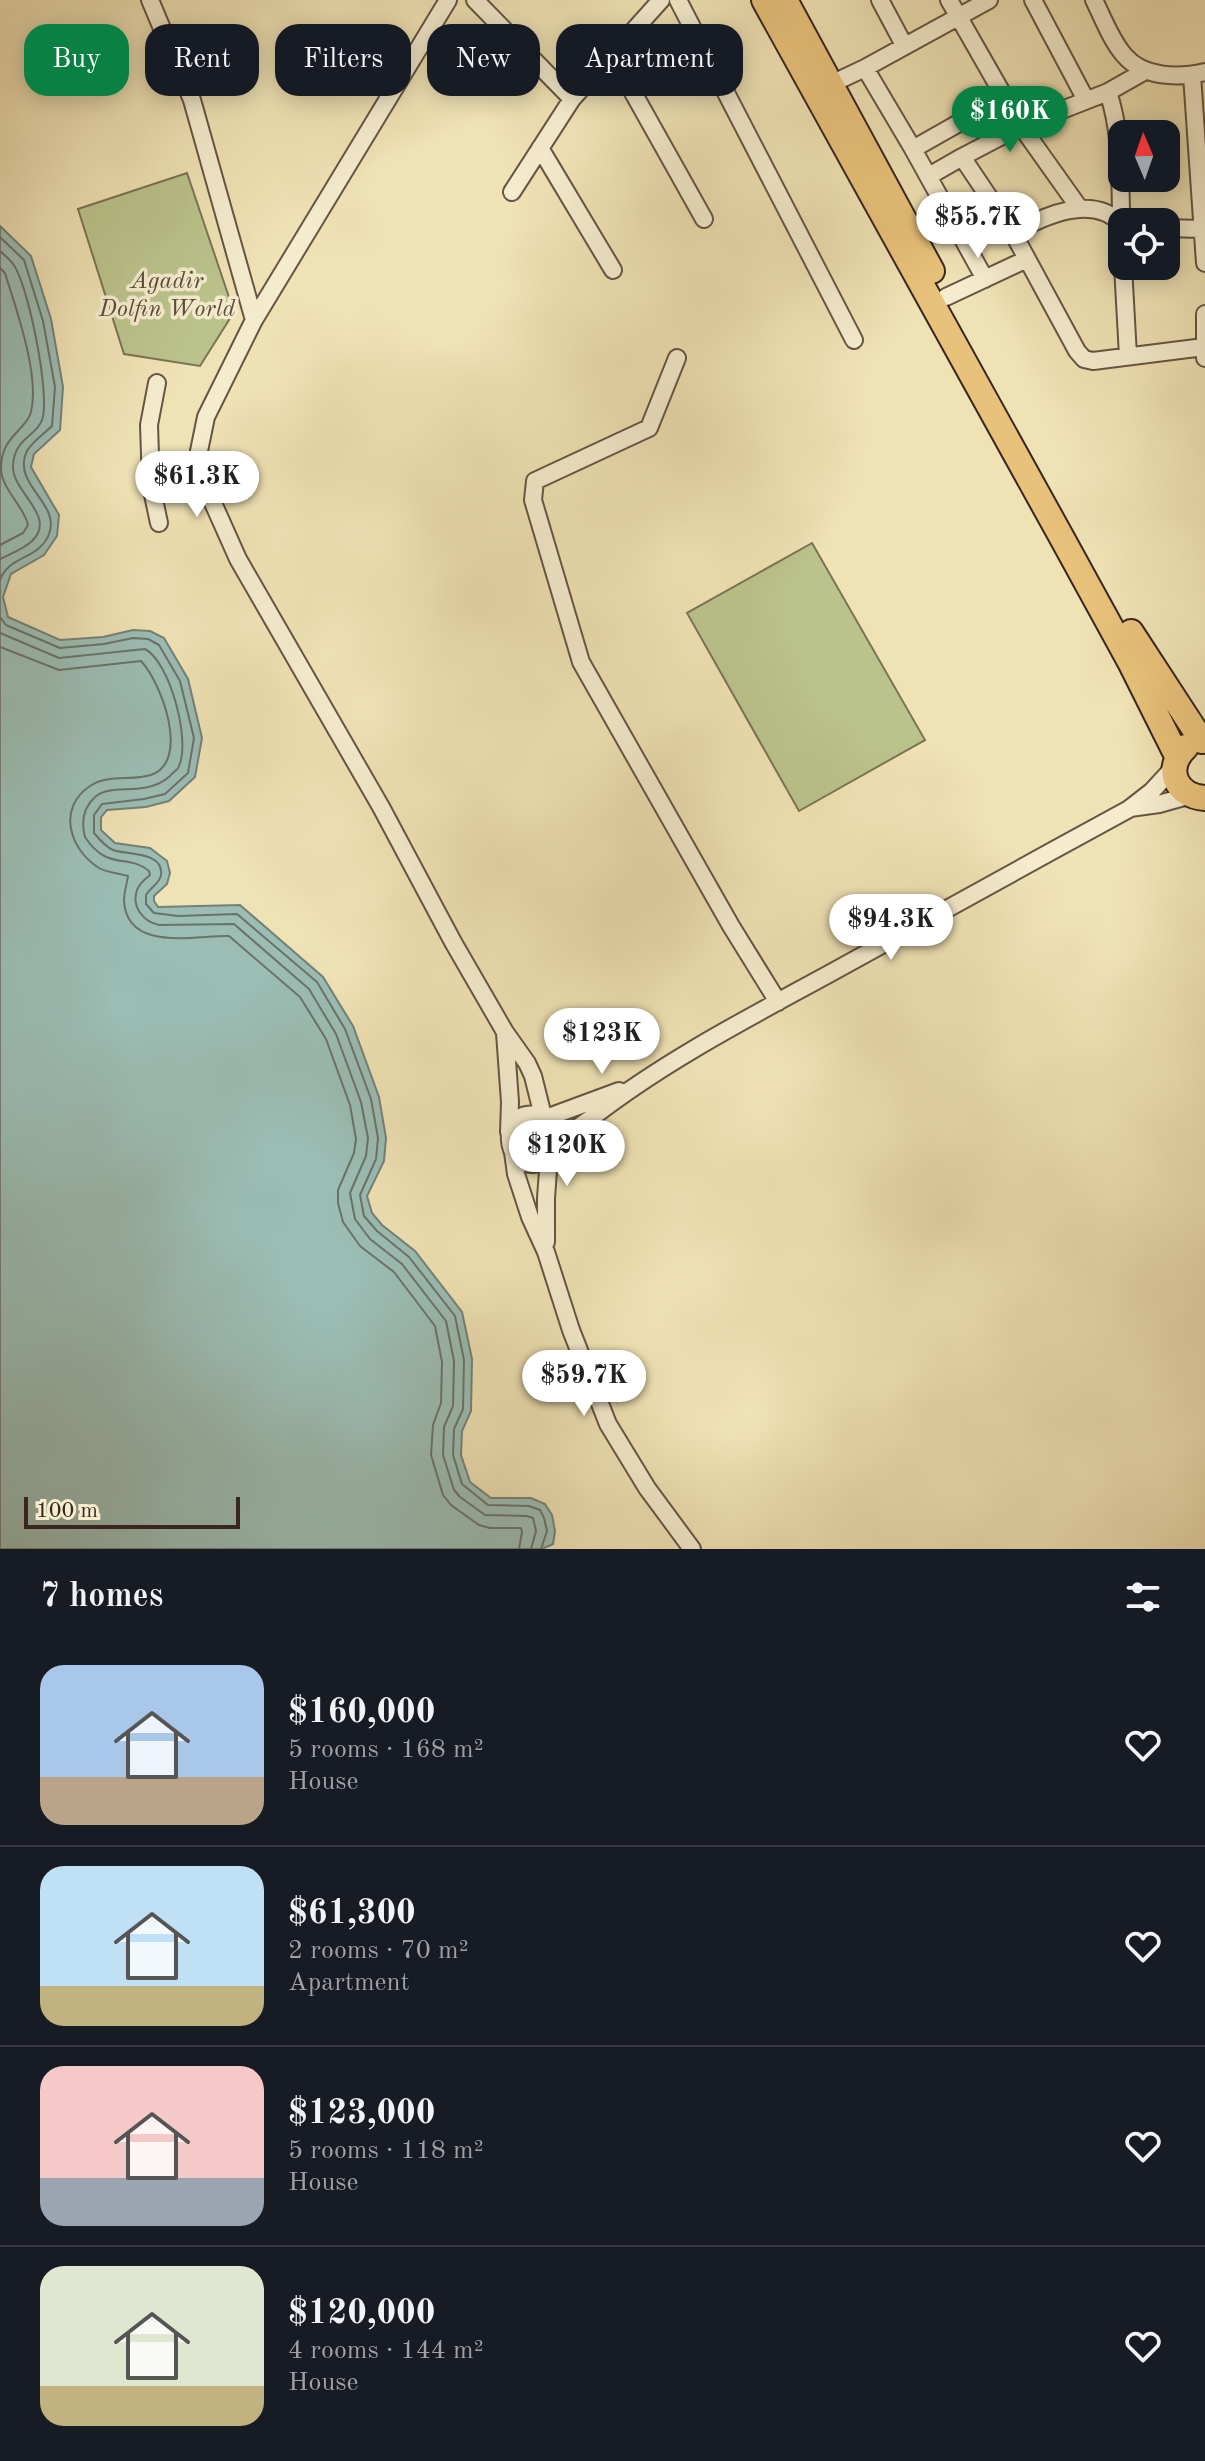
<!DOCTYPE html>
<html lang="en">
<head>
<meta charset="utf-8">
<style>
  body { margin:0; font-family:"Old Standard TT",serif; background:#20242c; color:#f1f3f6; height:100vh; display:flex; flex-direction:column; font-size:30px; white-space:nowrap }
  * { box-sizing:border-box; margin:0 }
  p { font-size:26px; color:#9ea1a6 }
  .icon { flex:none; width:44px; height:44px; fill:none; stroke:currentColor; stroke-width:2; stroke-linecap:round; stroke-linejoin:round }
  .map { position:relative; height:1549px; overflow:hidden }
  .drawer { display:flex; flex-direction:column; background:#171b24; flex:1 }
  .drawer>* { flex:none }
  .hud { position:absolute; left:24px; top:24px; width:800px; height:72px; display:flex; gap:16px }
  .needle { width:52px; rotate:358deg }
  .fabs { position:absolute; left:1108px; top:120px; display:grid; gap:16px }
  .fabs a { display:grid; place-items:center; width:72px; height:72px; border-radius:16px; background:#171b24; box-shadow:0 4px 20px #0003; font-size:40px }
  .scale { position:absolute; left:24px; bottom:20px; width:216px; box-sizing:border-box; padding-left:8px; border:4px solid #39261e; border-top:0; font-size:22px; line-height:28px; white-space:nowrap; color:#39261e; -webkit-text-stroke:6px #f5ecce; paint-order:stroke }
  .price { position:absolute; translate:-50% -68px; padding:0 18px; border-radius:28px; background:#fff; color:#222; font-size:26px; line-height:52px; filter:drop-shadow(0 2px 4px #0008) }
  .price::after { content:''; position:absolute; left:50%; top:48px; width:24px; height:18px; margin-left:-12px; background:inherit; clip-path:polygon(0 0,100% 0,50% 100%) }
  .price.active { background:#0b8043; color:#fff }
  ul { padding:0; list-style:none }
  li { display:flex; align-items:center; gap:24px; height:200px; padding:0 40px }
  li+li { border-top:2px solid #363941 }
  li span { display:grid; place-items:center; flex:none; width:224px; height:160px; border-radius:24px; color:#555 }
  li>.icon { margin-inline-start:auto }
  span .icon { width:96px; height:96px; fill:#fffc; stroke-width:1 }
  li b { font-size:34px }
  h2 { display:flex; justify-content:space-between; align-items:center; height:96px; padding:0 40px; font-size:34px }
  .tag { padding:0 28px; border-radius:24px; background:#171b24; box-shadow:0 4px 20px #0003; font-size:28px; line-height:72px }
  .tag.active { background:#0b8043; color:#fff }
  .map>svg:first-child { display:block }
</style>
</head>
<body>
<div class="map">
<svg width="1205" height="1549" viewBox="0 0 1205 1549">
  <rect width="100%" height="100%" fill="#efe2b4"/>
  <filter id="stains"><feTurbulence type="fractalNoise" baseFrequency=".0025" numOctaves="4"/><feColorMatrix values="0 0 0 0 .2 0 0 0 0 .09 0 0 0 0 .02 0 0 0 .5 -.17"/></filter>
  <radialGradient id="worn" r=".72"><stop offset=".6" stop-color="#630" stop-opacity="0"/><stop offset="1" stop-color="#630" stop-opacity=".3"/></radialGradient>
  <path fill="#bbc38c" stroke="#7a7455" stroke-width="2" d="M187,173l47,139 -34,54 -76,-12 -46,-145z
    M812,543l113,197 -126,71 -112,-198z"/>
  <path fill="#9bbdb4" stroke="#748178" stroke-width="2" d="M0,226l31,30 20,63 12,68 -3,43 -26,24 -3,13 28,48 -2,21 -13,19 -33,19 -8,23 5,20 52,23 43,-3 30,-7 17,1 14,7 24,41 14,59 -7,39 -26,24 -23,6 -39,3 -6,7v13l14,13 35,5 17,13 3,12 -3,11 -13,12v5l4,6 82,-2 83,72 30,49 26,71 7,41 -2,23 -17,35 5,17 10,12 33,26 47,61 10,47 -1,52 -9,20 -1,24 9,27 21,16h40l14,6 7,11 3,16 -2,13 -11,5h-542z"/>
  <g fill="none" stroke-linecap="round" stroke-linejoin="round">
    <path stroke="#6a7269" stroke-width="2" d="M0,237l24,23 19,61 12,66 -3,39c-8,8 -22,17 -26,27 -13,32 35,51 23,81 -10,26 -40,21 -49,46
      M0,251c4,4 10,8 13,13 15,19 38,133 29,156 -6,17 -27,17 -29,45 -2,27 45,51 19,76 -8,8 -22,13 -32,18
      M0,268l5,5c11,36 35,102 26,139 -5,19 -31,24 -30,58 2,21 23,36 27,55l-5,8 -23,12
      M0,617l6,8 54,23 44,-4 29,-6 15,1 11,6 21,36 14,57 -6,35 -23,21 -21,5 -42,5 -8,11v18c5,6 12,14 19,17 13,5 51,1 48,25 -1,8 -11,13 -15,20v9l8,9 24,3 59,-2 80,68 28,47 26,70 7,39 -2,21 -16,36 4,21 13,15 32,26 46,59 9,44 -1,49 -9,20 -1,26 9,29 26,21 41,1 11,4 4,8 3,13 -6,18
      M0,633l59,25 86,-9c25,13 47,94 33,119 0,1 -8,7 -8,8 -24,22 -58,6 -75,21 -12,11 -14,25 -10,40 23,35 43,16 64,34l1,4c-5,4 -11,9 -13,15 -6,17 7,32 22,35l75,-1 75,65 27,45 25,68 7,36 -2,18 -16,37 5,26 15,20 32,25 44,57 8,40 -1,45 -9,21 -1,28 11,35 6,7 25,18 42,1 6,2 3,13 -5,18
      M0,647l59,23 82,-9c20,21 50,100 10,114 -19,6 -44,-1 -61,11 -33,22 -21,63 9,82 9,5 20,5 29,8 -1,8 -4,16 -4,24 2,53 72,35 105,36l71,61 26,42 24,66 6,34 -2,14 -16,37v13l5,19 17,24 34,26 41,54 7,36 -1,41 -8,22 -2,30 12,40 8,10 28,20 11,3h31l1,4 -3,17"/>
    <defs>
      <path id="minor" d="M150,0l42,100 62,220
        M448,0l-194,320 -48,97 -7,34 2,25 37,83 143,248 72,135 52,90 22,31 6,13 10,40
        M475,0l97,99 89,-99
        M678,0l176,340
        M880,0l24,45
        M949,0l72,126 87,-34
        M1033,0l53,100
        M1094,0c9,18 17,40 30,55 19,23 54,23 81,17
        M612,55l92,164
        M865,68l48,81 72,130
        M1192,75l13,188
        M831,84l34,-16 124,-68
        M540,148l73,122
        M913,149l90,-51
        M929,176l33,-19
        M512,192l60,-93
        M1122,224c-30,-31 -78,-8 -109,9l64,118 7,8 9,2 111,-14
        M1166,228l35,1
        M1013,233l-51,-76 59,-31 59,83
        M1122,240c-3,-50 2,-101 -14,-148l37,-21
        M1123,266l5,90
        M946,297l81,-38
        M1205,314v44
        M677,358l-28,70 -114,53 -2,19 48,162 150,264 47,76
        M151,485l-2,-60 8,-42
        M159,523l-8,-38 50,-9
        M1130,808l29,-4 32,-9
        M505,1033l5,69 -1,30
        M546,1118l73,-27
        M513,1152l3,22 14,43 16,35 25,78 37,94 39,64 45,61
        M554,1152l3,-19 -11,-15c-52,-21 -44,64 -1,42 12,-6 19,-21 29,-30 7,-5 14,-9 20,-14 71,-55 154,-98 233,-141 100,-55 201,-111 302,-166l23,-18 22,-24
        M546,1242v-44l3,-41"/>
      <path id="highway" d="M764,0l298,538 68,124 47,94
        M785,0l147,271
        M1131,632l71,109
        M1186,747c-22,21 -11,49 19,51"/>
    </defs>
    <use href="#minor" stroke="#654" stroke-width="20"/>
    <use href="#highway" stroke="#39261e" stroke-width="28"/>
    <use href="#minor" stroke="#f5ecce" stroke-width="16"/>
    <use href="#highway" stroke="#e8c17a" stroke-width="24"/>
  </g>
  <g text-anchor="middle" dominant-baseline="central" stroke-width="7" stroke-linejoin="round" paint-order="stroke">
    <g font-size="24" font-style="italic" fill="#5a4d3a" stroke="#f5ecce">
      <text x="167" y="282">Agadir<tspan x="167" dy="28">Dolfin World</tspan></text>
    </g>
  </g>
  <rect width="100%" height="100%" filter="url(#stains)"/>
  <rect width="100%" height="100%" fill="url(#worn)"/>
</svg>
<div class="fabs">
<a><svg class="needle" viewBox="-14 -14 28 28"><path d="M0-13l5 13h-10z" fill="#e53935"/><path d="M0 13l5-13h-10z" fill="#9ea1a6"/></svg></a>
<a><svg class="icon" aria-label="locate" viewBox="0 0 24 24"><circle cx="12" cy="12" r="6"/><path d="M12 2v4M12 18v4M2 12h4M18 12h4"/></svg></a>
</div>
<div class="scale">100 m</div>
<b class="price active" style="left:1010px;top:154px">$160K</b>
<b class="price" style="left:978px;top:260px">$55.7K</b>
<b class="price" style="left:197px;top:519px">$61.3K</b>
<b class="price" style="left:891px;top:962px">$94.3K</b>
<b class="price" style="left:602px;top:1076px">$123K</b>
<b class="price" style="left:567px;top:1188px">$120K</b>
<b class="price" style="left:584px;top:1418px">$59.7K</b>
<div class="hud">
<a class="tag active">Buy</a>
<a class="tag">Rent</a>
<a class="tag">Filters</a>
<a class="tag">New</a>
<a class="tag">Apartment</a>
</div>
</div>
<section class="drawer">
<h2>7 homes<svg class="icon" aria-label="filters" viewBox="0 0 24 24"><path d="M4 7h16M4 17h16"/><circle cx="9" cy="7" r="2"/><circle cx="15" cy="17" r="2"/></svg></h2>
<ul>
<li><span style="background:linear-gradient(#a9c7e8 70%,#b9a48a 0)"><svg class="icon" aria-label="home" viewBox="0 0 24 24"><path d="M3 11l9-7 9 7M6 9v11h12V9"/></svg></span><div><b>$160,000</b><p>5 rooms · 168 m²</p><p>House</p></div><svg class="icon" aria-label="heart" viewBox="0 0 24 24"><path d="M12 20l-8-8c-3-5 5-10 8-4 3-6 11-1 8 4z"/></svg></li>
<li><span style="background:linear-gradient(#bfe0f5 75%,#c2b280 0)"><svg class="icon" aria-label="home" viewBox="0 0 24 24"><path d="M3 11l9-7 9 7M6 9v11h12V9"/></svg></span><div><b>$61,300</b><p>2 rooms · 70 m²</p><p>Apartment</p></div><svg class="icon" aria-label="heart" viewBox="0 0 24 24"><path d="M12 20l-8-8c-3-5 5-10 8-4 3-6 11-1 8 4z"/></svg></li>
<li><span style="background:linear-gradient(#f6c9c9 70%,#9aa5b1 0)"><svg class="icon" aria-label="home" viewBox="0 0 24 24"><path d="M3 11l9-7 9 7M6 9v11h12V9"/></svg></span><div><b>$123,000</b><p>5 rooms · 118 m²</p><p>House</p></div><svg class="icon" aria-label="heart" viewBox="0 0 24 24"><path d="M12 20l-8-8c-3-5 5-10 8-4 3-6 11-1 8 4z"/></svg></li>
<li><span style="background:linear-gradient(#dfe7d0 75%,#c2b280 0)"><svg class="icon" aria-label="home" viewBox="0 0 24 24"><path d="M3 11l9-7 9 7M6 9v11h12V9"/></svg></span><div><b>$120,000</b><p>4 rooms · 144 m²</p><p>House</p></div><svg class="icon" aria-label="heart" viewBox="0 0 24 24"><path d="M12 20l-8-8c-3-5 5-10 8-4 3-6 11-1 8 4z"/></svg></li>
</ul>
</section>
</body>
</html>
